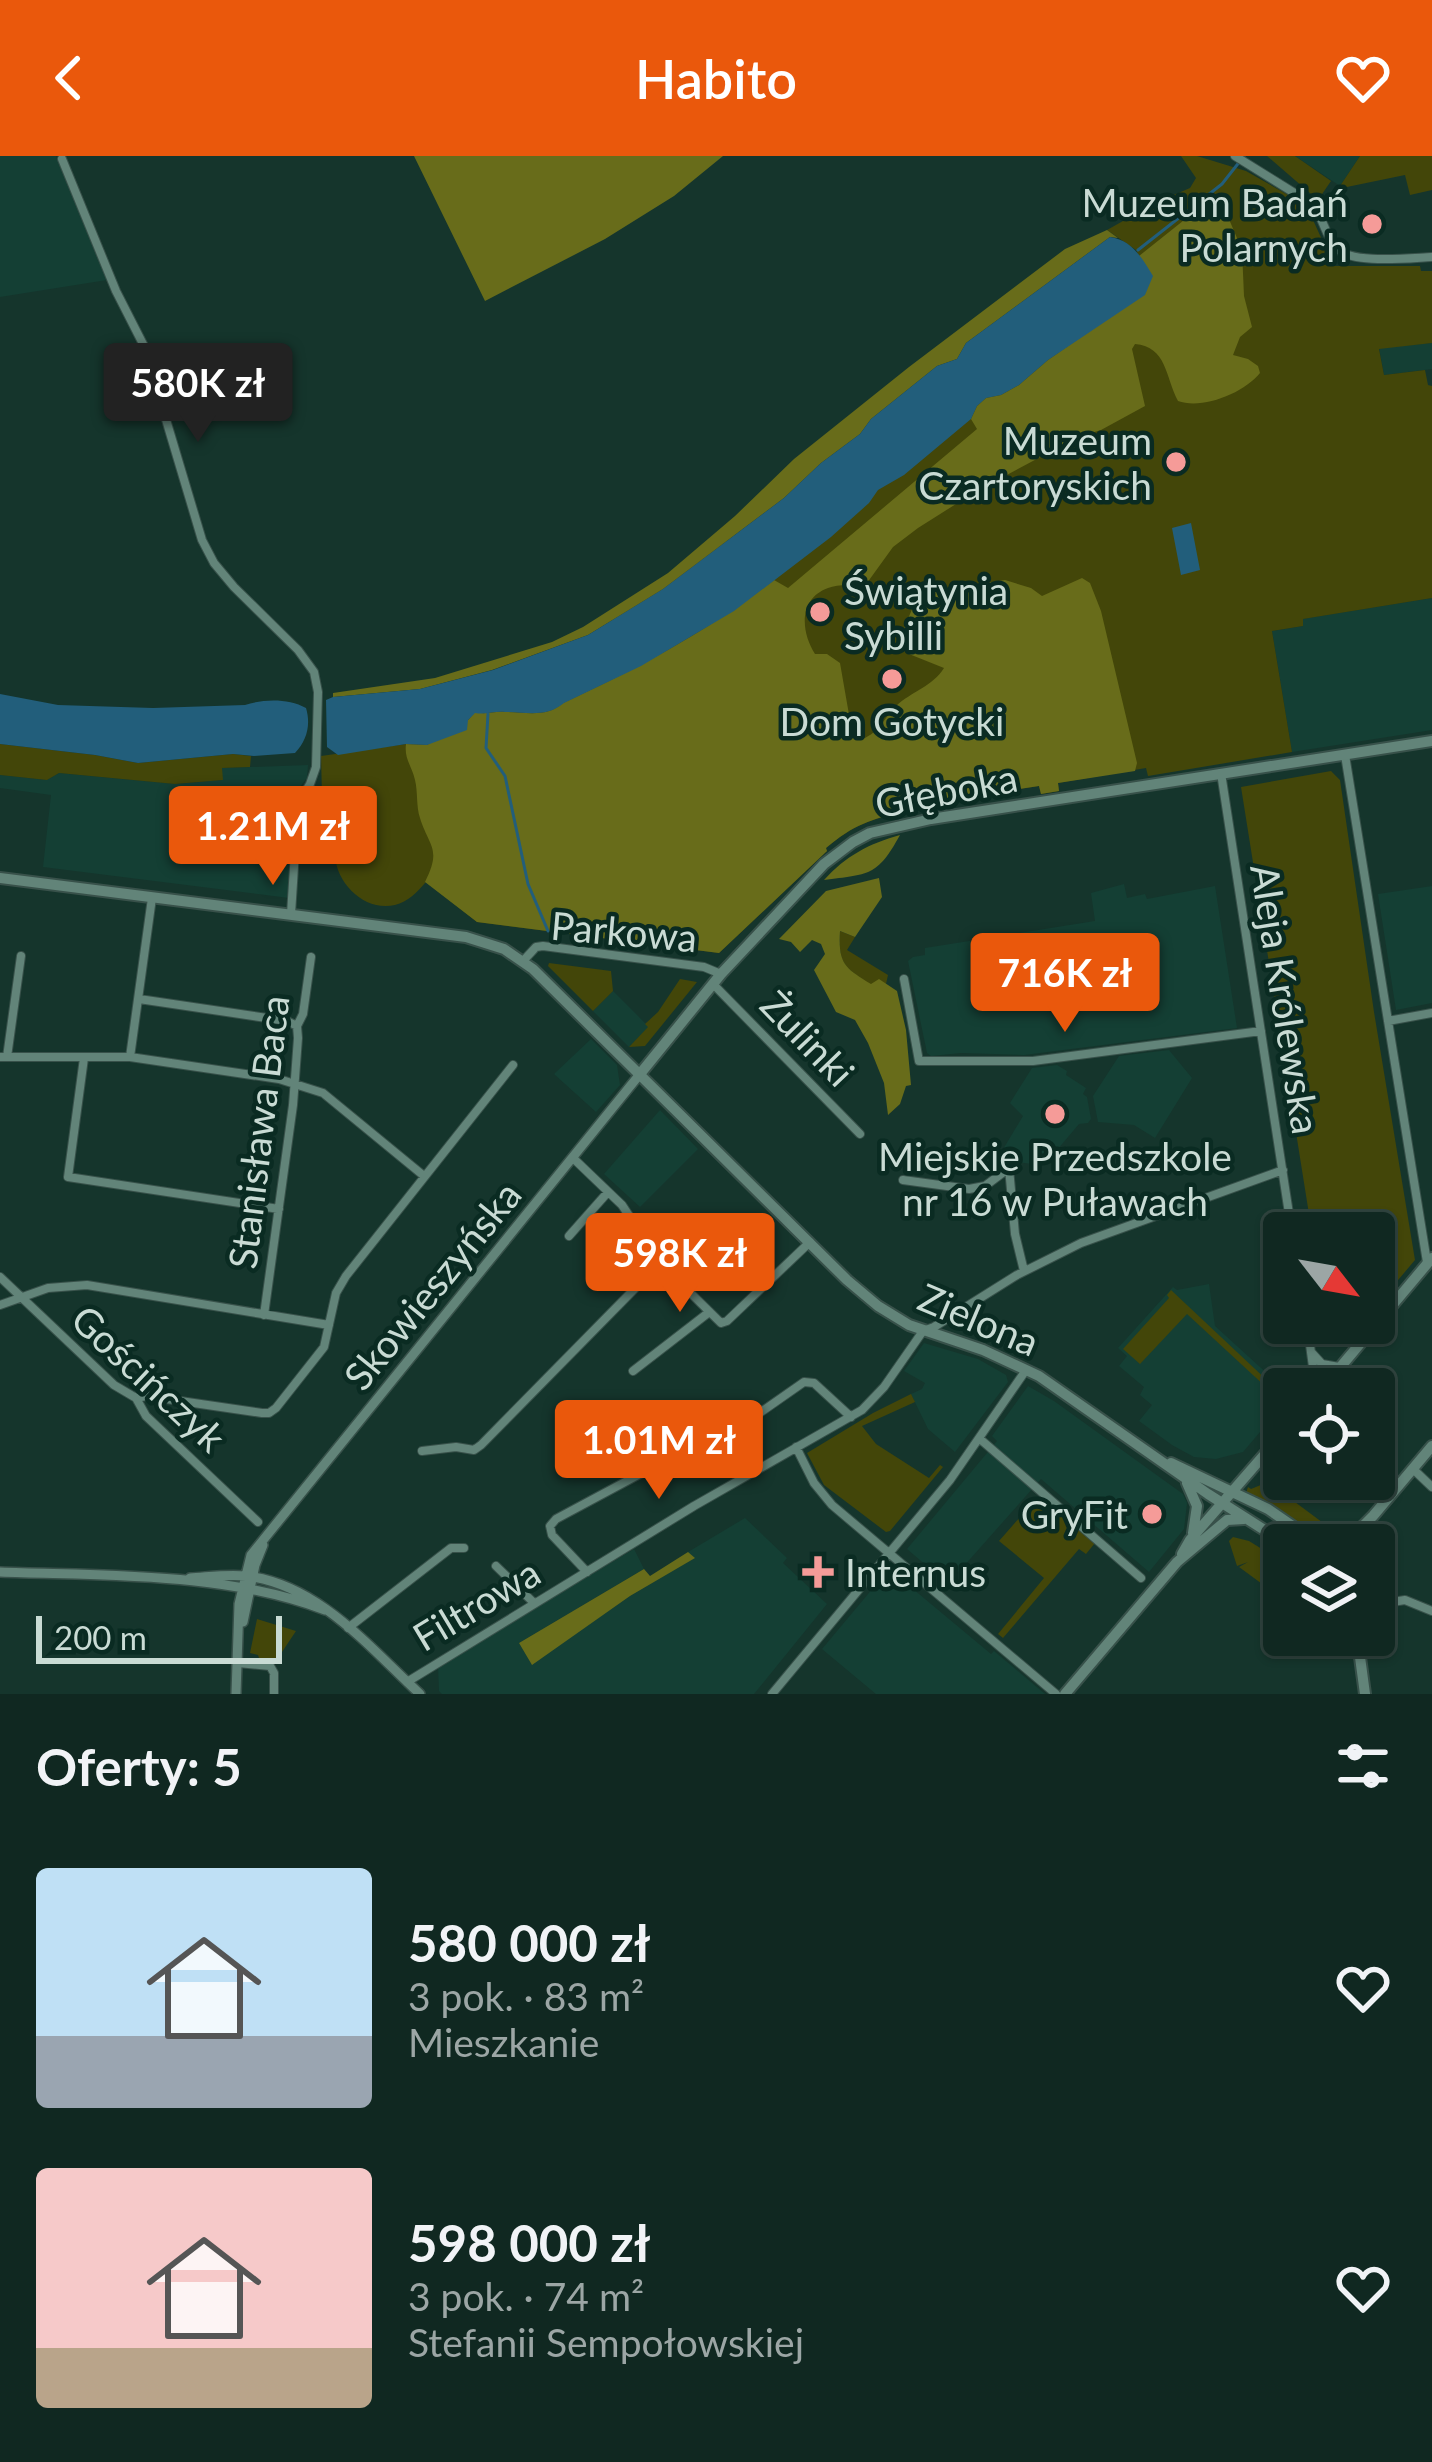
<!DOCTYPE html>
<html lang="pl">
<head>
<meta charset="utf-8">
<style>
  body { margin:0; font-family:Lato,sans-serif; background:#19302a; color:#f1f3f6; height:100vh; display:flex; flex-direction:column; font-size:45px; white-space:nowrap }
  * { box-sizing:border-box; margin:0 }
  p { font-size:39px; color:#9ca6a5 }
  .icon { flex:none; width:66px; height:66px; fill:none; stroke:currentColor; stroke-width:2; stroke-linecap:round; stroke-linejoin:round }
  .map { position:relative; height:1538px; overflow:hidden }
  .details { display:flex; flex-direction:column; background:#102821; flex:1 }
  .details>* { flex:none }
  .needle { width:78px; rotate:121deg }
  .controls { position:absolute; left:1263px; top:1056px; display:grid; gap:24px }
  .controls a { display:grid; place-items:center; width:132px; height:132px; border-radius:12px; background:#102821; box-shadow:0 3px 9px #0004,0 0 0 3px #30443f; font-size:60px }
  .scale { position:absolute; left:36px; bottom:30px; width:246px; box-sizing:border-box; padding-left:12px; border:6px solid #c9dbd4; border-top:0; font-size:33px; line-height:42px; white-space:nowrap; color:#c9dbd4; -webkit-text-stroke:9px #0a2b22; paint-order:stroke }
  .price { position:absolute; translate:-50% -102px; padding:0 27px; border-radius:12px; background:#ea580c; color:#fff; font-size:39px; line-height:78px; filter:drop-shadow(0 3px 6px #0008) }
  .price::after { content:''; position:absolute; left:50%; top:72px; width:36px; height:27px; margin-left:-18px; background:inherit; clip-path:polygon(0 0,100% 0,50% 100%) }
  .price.selected { background:#222; color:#fff }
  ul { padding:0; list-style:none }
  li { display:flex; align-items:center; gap:36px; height:300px; padding:0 36px }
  li span { display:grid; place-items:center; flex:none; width:336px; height:240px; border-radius:12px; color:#555 }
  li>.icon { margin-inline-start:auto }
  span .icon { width:144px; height:144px; fill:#fffc; stroke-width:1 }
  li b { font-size:51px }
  h2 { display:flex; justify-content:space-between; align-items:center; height:144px; padding:0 36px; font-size:51px }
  header { display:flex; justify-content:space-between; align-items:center; height:156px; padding:0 36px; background:#ea580c; color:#fff; font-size:54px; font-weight:600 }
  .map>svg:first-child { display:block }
</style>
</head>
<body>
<header><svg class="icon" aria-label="back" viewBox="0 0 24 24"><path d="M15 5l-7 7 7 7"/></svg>Habito<svg class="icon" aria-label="heart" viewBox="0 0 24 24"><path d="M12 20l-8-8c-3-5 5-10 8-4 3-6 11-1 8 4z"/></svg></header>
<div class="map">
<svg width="1432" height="1538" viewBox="0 0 1432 1538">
  <rect width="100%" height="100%" fill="#15352c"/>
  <path fill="#143f34" d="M0,0h56l51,124 -107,17z
    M1295,0h65l-20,30z
    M1432,187v26l-48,6 -5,-27z
    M1432,442v132l-140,22 -20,-121 31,-5 -1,-7z
    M308,609l-1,13 -13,16 -5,104 -246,-31 8,-72 -51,-7v-13l47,5 12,-7 116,11 47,-4v-12z
    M1124,728l3,14 18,-4 2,5 68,-13 22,142 -213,27 -63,-2 -30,3 -4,-3 -19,-92 5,-4 12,-2v-7l170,-27 -4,-28z
    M1432,730v117l-36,7 -18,-116z
    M613,835l36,36 -20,20 -36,-36z
    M591,883l26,26 3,20 -24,27 -42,-38z
    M1169,894l23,28 -37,60 -21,-13 -36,-3 -5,-26 26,-40z
    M1057,909l10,6 -1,4 20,13 -3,6 4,3 4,22 -3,4 -9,1 -33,39 -6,2 -23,-3 -15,-11 21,-35 -13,-13 22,-35z
    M660,954l38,39 -58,58 -36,-33z
    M1209,1128l6,42 69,63v15l-41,48 -27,7 -22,-2 -22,-12 -33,-24 13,-16 -12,-10 4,-8 -25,-21 8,-10 -9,-8 55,-61 4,3z
    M924,1187l54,16 28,16 2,7 -53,70 -27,-23 -17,-35 11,-5 3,-6 -21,-12z
    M1028,1230l26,15 129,93 4,9 -3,26 -35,43 -108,-93 -93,105 -41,-35 90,-108 -5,-5z
    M745,1362l42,40 -4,5 44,41 -73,90h-312l-3,-3 -1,-25 196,-117 10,20 -125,74 13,21 98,-68 64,-38 -6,-6z
    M889,1413l102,85 3,-3 51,43h-169l-54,-45z"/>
  <path fill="#434609" d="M1181,0h16l49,15 51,29 11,9 26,57h86l1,5h11v72l-53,6 5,26 41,-5 3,15 4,1v212l-129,21v7l-31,5 20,121 -144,24 -2,-8 -88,15 1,8 -18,3 -2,-8 -127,20 -6,1v4c-35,8 -53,14 -80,37l1,3 -108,102 -242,-31 -51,-40c-9,10 -18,20 -31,23 -29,7 -58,-20 -60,-49 -1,-14 10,-24 12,-36 0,-6 -2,-13 -3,-19l-22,-5 -1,-40 85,-12 62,-24 671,-464 -3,-6 -29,-20 48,-27 35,-15 6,-10z
    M1267,0h28l36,25 -13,19z
    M1360,0h72v34l-22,5 -5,-20 -63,13 -2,-2z
    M0,588l95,11 43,8 95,-9 18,2 -1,11 -28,1 1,12 -48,4 -116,-11 -12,7 -47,-5z
    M1331,615l9,9 34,232 41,248 -38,45 -3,-2v-70h-62l-71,-446z
    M840,775l15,6 -8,13 41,25 -2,9 -7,-4 -8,5c-27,-18 -33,-21 -31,-54z
    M549,807l62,8 2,20 -20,20 -45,-45z
    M680,823l17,3 -52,64 -16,1 19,-20 -3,-3 13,-12z
    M1171,1134l100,94 -4,4 -80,-74 -47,50 -17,-15 46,-51 -2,-3z
    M911,1238l4,8 -53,24 14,18 53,34 11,-13 3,2 -53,64 -4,1 -62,-47 -17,-32 66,-40z
    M1268,1326l66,49 2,13 -6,1 -50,-36 -34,-16 2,-6 3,2z
    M1043,1343l52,44 -9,11 -7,-5 -76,89 -5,-4 46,-56 -45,-37 36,-41z
    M1233,1381l16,4 21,13 -2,9 4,-7 12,7v37l-45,-33 9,-5 -11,4 -8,-25z
    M257,1463l39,12 -20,30 -17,-3 -1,-3 -8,-2z"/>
  <path fill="#686c1a" d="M414,0h309l-49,40 -69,43 -120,62z
    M1218,37l24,57 2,46 8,31 -12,10 -7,18 15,4 10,7 2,7c-16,20 -58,37 -82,28 -13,-25 -11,-54 -43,-57l-3,5 13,57 -44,24 -23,7 -103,55 -57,36 -25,19 -26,36c-12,2 -28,1 -39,5 -30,11 -27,44 -13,66h12l13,9 11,63 8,14c19,-5 24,-21 37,-34 15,-14 37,-20 48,-38l-35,-14 -6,-13 2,-16 10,-22 17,-12 73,-11 26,8 11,8 40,-18 8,5 11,28 36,152 -2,8 -77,12 1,8 -18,3 -2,-8 -127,20 -6,1v4c-35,8 -53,14 -80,37l1,3 -108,102 -242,-31 -52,-40c17,-34 4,-35 -5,-64 -4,-12 -2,-26 -5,-38 -3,-14 -11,-21 -9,-36l21,1 41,-25 7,-8c11,3 18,-1 30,0 21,0 41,6 58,-9 76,-35 145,-72 211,-123l14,8 189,-159 -6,-10 6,-13 9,-8 15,-3 18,-10 29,-25 56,-39 35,-65z
    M1107,74l11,8 -8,-1 -144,106 -9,16 -20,7 -66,53 -11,15 -39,29 -37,35 -121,91 -75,46 -96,35 -72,19 -87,8v-4l102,-15 117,-36 31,-15 85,-54 67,-57 59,-57 115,-92 156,-118z
    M900,679c-23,42 -31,39 -76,45 22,-24 44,-36 76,-45z
    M879,722l3,19 -27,40 -15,-6c-2,33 5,37 31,53l8,-5 18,12 9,39 5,55 -5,1 -6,18 -12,11 -4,-32 -16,-40 -13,-23 -19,-8 -22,-42 11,-16 -4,-10 -9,-4 -12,12 -9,-10 -12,-3 47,-48z
    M688,1396l7,6 -65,38 -98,69 -13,-22 125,-74 6,7z"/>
  <path fill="#225e7b" d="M1110,81c22,3 32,21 43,39l-8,19 -97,65 -29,25 -18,10 -15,3 -9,8 -6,13 -67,56 -26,15 -9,13 -38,34 -97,74 -93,55 -77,37c-18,15 -38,9 -59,9 -11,-1 -19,3 -30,1l-7,7 -1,10 -40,15 -21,-1 -68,11 -11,-8 -1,-47 7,-3 87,-8 73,-19 95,-35 75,-46 121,-91 37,-35 39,-29 11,-15 66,-53 20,-7 9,-16z
    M1191,367l9,47 -19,5 -9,-47z
    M0,538l58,11 95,3 92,-3c18,-6 43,-7 61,3 5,17 1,32 -11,45l-41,3 -21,-2 -95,9 -43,-8 -95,-11z"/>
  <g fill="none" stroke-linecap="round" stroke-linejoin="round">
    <path stroke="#225e7b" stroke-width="3" d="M1138,94l84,-66 22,-28
      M488,558l-2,34 19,28 23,108 20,47"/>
    <defs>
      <path id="minor" d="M1235,0l77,48c11,13 13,30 23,43 15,18 74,11 97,10
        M62,3l54,132 28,55 58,194 12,23 20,24 64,63 16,22 4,20 -2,75 -6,17 -12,20 -7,110
        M1345,599l82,507
        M1221,617l71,460
        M523,805l13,-14 7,-1 161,21 17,7
        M904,823l15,82h114l228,-30
        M713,828l147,150
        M139,843l148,22 10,5
        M1388,865l44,-8
        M0,901h130l22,-159
        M7,901l14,-101
        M130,901l149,22 44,14 101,83
        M84,902l-16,119 211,32
        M573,1002l49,47 38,58 61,60 6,-2 83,-79
        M903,1024l66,9 16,-3 24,-18 6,66 9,37
        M569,1080l39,-44
        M0,1121l114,108 22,13 10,18 112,106
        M0,1149l48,-17 39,-3 242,40
        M264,1159l29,-210 5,-67 -1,-12 6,-12 8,-57
        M1307,1167l9,66
        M1312,1197l10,11 17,3
        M633,1215l75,-58
        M136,1242l10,-2 116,17h7l7,-5 48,-61 12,-54 10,-17 167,-211
        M980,1283l161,139
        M796,1291l18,36 18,22 224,189
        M422,1295l34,-4 18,3 7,-5 179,-182
        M1413,1313l19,18
        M496,1410l38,37
        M587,1416l-35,-37 -2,-9 6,-7 110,-59 39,-9 99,-69 10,1 37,34
        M1386,1447l19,-3 27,11
        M348,1472l103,-80h13
        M238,1507l32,3 4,7v21
        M407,1526l287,-176 168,-96 22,-23 39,-56 11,-4 83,-52 64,-32 202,-73
        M772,1538l178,-214 76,-110"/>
      <path id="tertiary" d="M0,1416c106,4 226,0 325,38
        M190,1422c18,-1 37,-4 56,-2 72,8 124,72 174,118
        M243,1466l12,-57 8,-20
        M236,1538l3,-90 12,-49 389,-481"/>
      <path id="secondary" d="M0,722l466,59 38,12 29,20 314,311 31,26 31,19 74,25 56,26 169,118 80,51
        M640,918l81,-100 103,-110 29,-22 17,-9 61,-14 501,-78
        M1322,1233l110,-131
        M1171,1307l97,46 52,36
        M1187,1327l10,23 -4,27
        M1344,1389l29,-29 59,-70
        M1182,1398l8,-14 94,-108
        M1357,1479l8,59
        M1065,1538l112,-132 50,-42 17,-1"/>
    </defs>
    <use href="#minor" stroke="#38514a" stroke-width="10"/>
    <use href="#tertiary" stroke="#38514a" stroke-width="12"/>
    <use href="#secondary" stroke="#38514a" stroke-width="14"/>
    <use href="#minor" stroke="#628479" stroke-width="8"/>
    <use href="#tertiary" stroke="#628479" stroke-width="9"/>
    <use href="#secondary" stroke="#628479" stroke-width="10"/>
  </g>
  <g fill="#f59b98" stroke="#0a2b22" stroke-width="4.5">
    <circle cx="1372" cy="68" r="12"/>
    <circle cx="1176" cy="306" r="12"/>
    <circle cx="820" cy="456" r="12"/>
    <circle cx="892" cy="523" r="12"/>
    <circle cx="1055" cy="958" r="12"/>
    <circle cx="1152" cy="1358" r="12"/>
    <path d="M812 1398h12v12h12v12h-12v12h-12v-12h-12v-12h12z"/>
  </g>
  <g text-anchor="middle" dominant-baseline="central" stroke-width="9" stroke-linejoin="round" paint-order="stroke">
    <g font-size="39" fill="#c9dbd4" stroke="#0a2b22" text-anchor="end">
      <text x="1348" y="46">Muzeum Badań<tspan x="1348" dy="45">Polarnych</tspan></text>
      <text x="1152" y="284">Muzeum<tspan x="1152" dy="45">Czartoryskich</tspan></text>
      <text x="844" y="434" text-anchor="start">Świątynia<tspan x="844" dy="45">Sybilli</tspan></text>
      <text x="892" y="565" text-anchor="middle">Dom Gotycki</text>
      <text x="1055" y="1000" text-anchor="middle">Miejskie Przedszkole<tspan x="1055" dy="45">nr 16 w Puławach</tspan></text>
      <text x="1128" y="1358">GryFit</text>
      <text x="845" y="1416" text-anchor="start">Internus</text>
    </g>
    <g font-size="39" fill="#c9dbd4" stroke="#0a2b22">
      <text transform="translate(946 634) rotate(-11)">Głęboka</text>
      <text transform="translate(624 775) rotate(5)">Parkowa</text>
      <text transform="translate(1286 843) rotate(81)">Aleja Królewska</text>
      <text transform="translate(808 882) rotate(46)">Żulinki</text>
      <text transform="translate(258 976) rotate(-83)">Stanisława Baca</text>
      <text transform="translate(432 1129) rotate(-51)">Skowieszyńska</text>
      <text transform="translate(979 1163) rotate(23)">Zielona</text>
      <text transform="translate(149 1222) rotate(43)">Gościńczyk</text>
      <text transform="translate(476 1448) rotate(-31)">Filtrowa</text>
    </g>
  </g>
</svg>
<div class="controls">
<a><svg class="needle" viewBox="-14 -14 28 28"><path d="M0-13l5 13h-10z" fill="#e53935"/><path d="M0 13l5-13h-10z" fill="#9ca6a5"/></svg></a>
<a><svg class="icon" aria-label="locate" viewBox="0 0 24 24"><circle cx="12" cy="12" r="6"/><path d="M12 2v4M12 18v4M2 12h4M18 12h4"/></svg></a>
<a><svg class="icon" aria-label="layers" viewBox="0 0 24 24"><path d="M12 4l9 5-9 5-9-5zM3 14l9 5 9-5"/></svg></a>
</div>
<div class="scale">200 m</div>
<b class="price selected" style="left:198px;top:289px">580K zł</b>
<b class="price" style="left:273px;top:732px">1.21M zł</b>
<b class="price" style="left:1065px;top:879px">716K zł</b>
<b class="price" style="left:680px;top:1159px">598K zł</b>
<b class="price" style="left:659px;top:1346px">1.01M zł</b>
</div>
<section class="details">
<h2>Oferty: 5<svg class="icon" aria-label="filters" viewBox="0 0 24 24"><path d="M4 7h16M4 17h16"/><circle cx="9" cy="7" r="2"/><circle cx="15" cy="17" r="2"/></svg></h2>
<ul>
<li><span style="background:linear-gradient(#bfe0f5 70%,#9aa5b1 0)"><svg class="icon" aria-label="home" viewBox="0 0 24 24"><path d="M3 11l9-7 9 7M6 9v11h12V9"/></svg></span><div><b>580 000 zł</b><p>3 pok. · 83 m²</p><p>Mieszkanie</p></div><svg class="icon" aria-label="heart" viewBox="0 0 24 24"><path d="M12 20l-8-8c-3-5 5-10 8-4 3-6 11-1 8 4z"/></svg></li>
<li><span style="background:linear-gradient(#f6c9c9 75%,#b9a48a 0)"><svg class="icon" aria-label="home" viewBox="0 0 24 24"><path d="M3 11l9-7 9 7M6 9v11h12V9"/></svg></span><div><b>598 000 zł</b><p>3 pok. · 74 m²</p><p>Stefanii Sempołowskiej</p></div><svg class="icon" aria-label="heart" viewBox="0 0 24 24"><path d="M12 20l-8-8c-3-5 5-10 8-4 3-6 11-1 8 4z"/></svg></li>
</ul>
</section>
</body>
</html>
